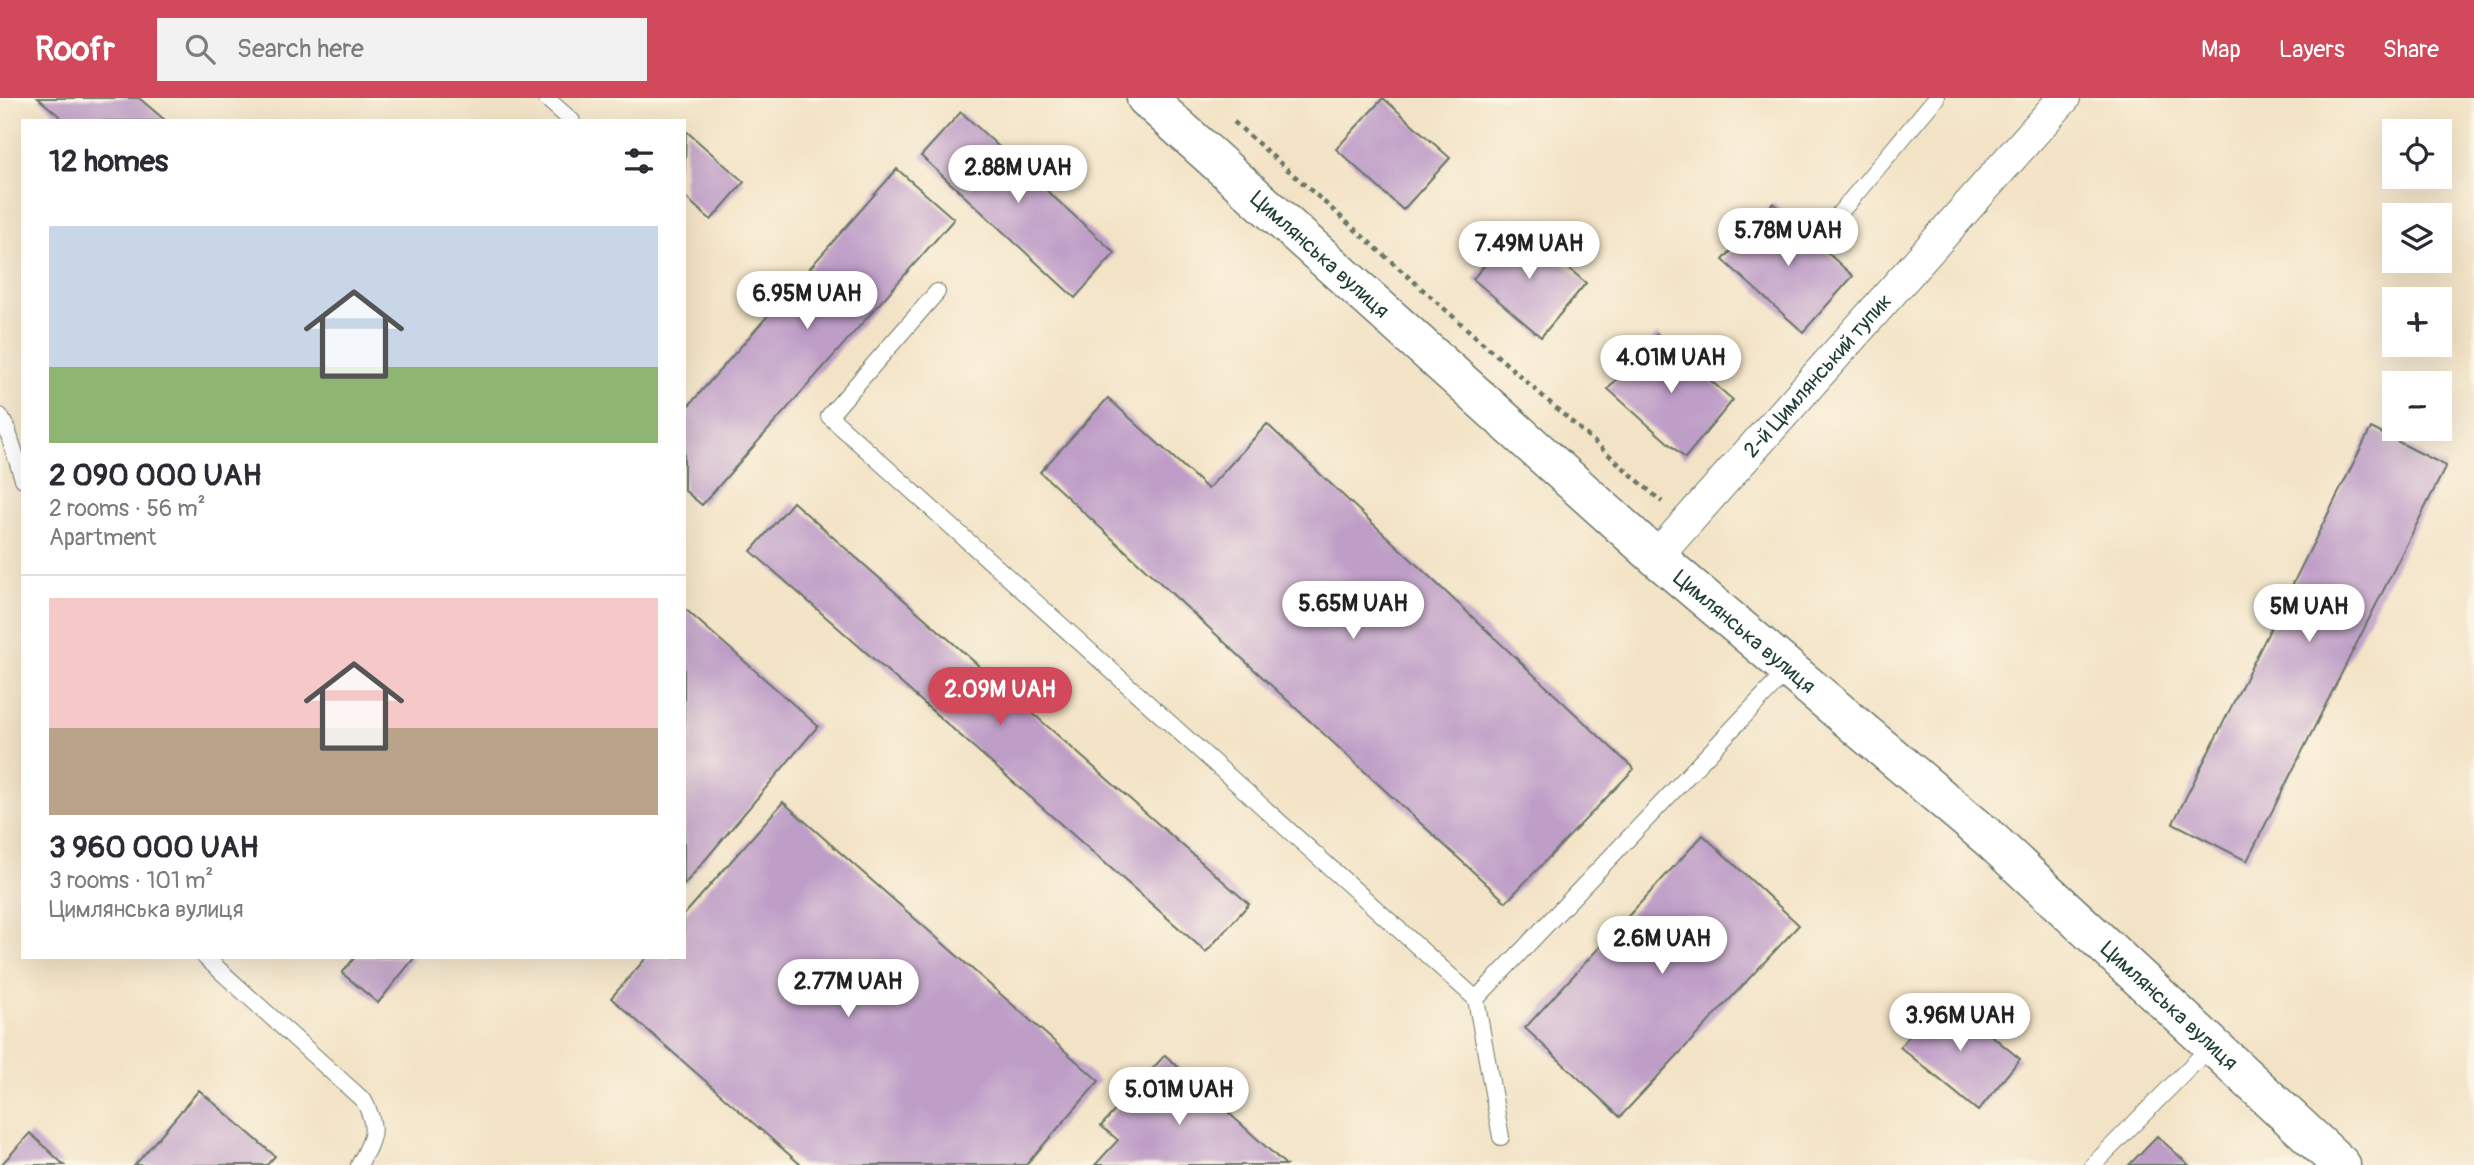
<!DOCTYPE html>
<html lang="en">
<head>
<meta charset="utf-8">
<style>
  body { margin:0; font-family:Pangolin,sans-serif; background:#f2f2f3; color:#2b2b33; height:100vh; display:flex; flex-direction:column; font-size:26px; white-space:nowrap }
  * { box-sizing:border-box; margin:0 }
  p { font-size:23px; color:#7c7c81 }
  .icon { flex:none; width:38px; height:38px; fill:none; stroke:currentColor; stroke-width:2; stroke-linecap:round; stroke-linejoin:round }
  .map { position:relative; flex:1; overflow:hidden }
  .panel { position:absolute; left:21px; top:21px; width:665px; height:840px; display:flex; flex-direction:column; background:#fff; border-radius:0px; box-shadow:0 7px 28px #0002 }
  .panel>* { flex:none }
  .buttons { position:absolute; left:2382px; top:21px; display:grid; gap:14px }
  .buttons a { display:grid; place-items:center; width:70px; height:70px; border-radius:0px; background:#fff; box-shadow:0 7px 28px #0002; font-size:35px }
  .price { position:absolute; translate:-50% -60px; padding:0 16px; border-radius:24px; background:#fff; color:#222; font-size:23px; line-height:46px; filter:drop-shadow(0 2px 4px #0008) }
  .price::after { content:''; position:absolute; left:50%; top:42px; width:21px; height:16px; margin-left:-10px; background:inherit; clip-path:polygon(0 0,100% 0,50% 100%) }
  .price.active { background:#d1495b; color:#fff }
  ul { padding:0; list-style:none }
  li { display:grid; align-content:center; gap:14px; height:371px; padding:0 28px }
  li+li { border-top:2px solid #e1e1e2 }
  li span { display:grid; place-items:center; height:217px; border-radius:0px; color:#555 }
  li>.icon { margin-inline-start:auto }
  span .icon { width:126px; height:126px; fill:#fffc; stroke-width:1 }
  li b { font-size:30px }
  h2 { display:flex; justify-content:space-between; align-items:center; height:84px; padding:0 28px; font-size:30px }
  header { display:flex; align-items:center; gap:42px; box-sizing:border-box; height:98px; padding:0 35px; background:#d1495b; color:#fff }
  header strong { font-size:33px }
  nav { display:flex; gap:38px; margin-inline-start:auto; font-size:24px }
  .search { width:490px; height:63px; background:#f2f2f3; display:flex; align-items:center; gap:18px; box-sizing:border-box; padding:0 24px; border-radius:0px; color:#7c7c81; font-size:26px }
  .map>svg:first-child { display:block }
</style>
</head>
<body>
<header>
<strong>Roofr</strong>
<div class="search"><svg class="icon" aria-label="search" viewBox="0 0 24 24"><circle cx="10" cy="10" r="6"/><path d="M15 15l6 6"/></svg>Search here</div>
<nav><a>Map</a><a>Layers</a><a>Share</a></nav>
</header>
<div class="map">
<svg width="2474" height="1067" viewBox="0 0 2474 1067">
  <rect width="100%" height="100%" fill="#fcf5e5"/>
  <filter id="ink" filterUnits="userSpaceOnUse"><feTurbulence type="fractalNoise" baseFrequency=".0143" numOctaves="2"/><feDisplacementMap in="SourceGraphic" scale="14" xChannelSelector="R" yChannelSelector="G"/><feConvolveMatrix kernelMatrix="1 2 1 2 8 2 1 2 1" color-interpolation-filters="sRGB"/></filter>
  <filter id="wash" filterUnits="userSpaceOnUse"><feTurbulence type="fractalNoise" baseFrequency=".00686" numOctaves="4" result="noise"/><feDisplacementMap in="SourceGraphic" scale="28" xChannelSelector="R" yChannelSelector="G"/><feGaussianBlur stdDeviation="1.57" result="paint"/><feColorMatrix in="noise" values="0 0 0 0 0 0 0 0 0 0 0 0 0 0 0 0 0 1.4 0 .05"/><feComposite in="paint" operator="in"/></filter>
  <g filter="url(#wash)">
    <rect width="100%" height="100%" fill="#f3e3c6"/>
    <g id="blocks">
      <path fill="#be9dc7" d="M38,0h101l27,23h-101z
        M1383,0l67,60 -47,52 -67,-61z
        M961,14l154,141 -40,45 -154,-142z
        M686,33l58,51 -33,38 -27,-24z
        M897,71l57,50 -252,286 -18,-15v-79z
        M1773,105l80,73 -50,56 -80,-72z
        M1518,127l68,58 -45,54 -68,-58z
        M1657,236l76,66 -48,58 -77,-69z
        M1108,300l100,91 59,-65 367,345 -128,133 -466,-430z
        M2371,330l75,38 -199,395 -74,-38z
        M793,404l456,402 -43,48 -455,-401z
        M684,510l134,118 -134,159z
        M783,704l316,279 -73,84h-225l-190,-167 36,-41h37v-42z
        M1703,737l96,90 -179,192 -95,-89z
        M355,859h60l-37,46 -36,-30z
        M1943,898l77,63 -42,52 -78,-64z
        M1165,957l121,110h-191l23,-25 -17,-14z
        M199,992l76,66 -8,9h-132z
        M30,1035l34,32h-63z
        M2157,1038l32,29h-60z"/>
    </g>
  </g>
  <g filter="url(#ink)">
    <use href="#blocks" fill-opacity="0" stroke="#697767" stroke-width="2"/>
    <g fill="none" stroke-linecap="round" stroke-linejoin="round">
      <defs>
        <path id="lane" d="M546,0l26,23
          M1839,116l97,-116
          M937,194l-108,124 647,583
          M0,318l7,13 16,50
          M205,859l159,144c15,28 9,38 -5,64
          M1501,1039l-25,-138 312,-329
          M2093,1067l119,-120"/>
        <g id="street">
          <path id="s1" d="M1656,459l408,-459"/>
        </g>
        <g id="secondary">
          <path id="s2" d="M1146,0l510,459 334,282 351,326"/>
        </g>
      </defs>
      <use href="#lane" stroke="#697767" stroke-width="18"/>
      <use href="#street" stroke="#697767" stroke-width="34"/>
      <use href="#secondary" stroke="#697767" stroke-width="41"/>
      <path stroke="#697767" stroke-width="4.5" stroke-dasharray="5 5" stroke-linecap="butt" d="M1234,24l428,380"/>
      <use href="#lane" stroke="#fff" stroke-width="16"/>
      <use href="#street" stroke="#fff" stroke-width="32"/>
      <use href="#secondary" stroke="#fff" stroke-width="38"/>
    </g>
  </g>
  <g text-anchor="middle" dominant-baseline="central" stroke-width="6" stroke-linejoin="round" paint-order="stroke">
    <g font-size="21" fill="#1f3d34" stroke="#fcf5e5">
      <text stroke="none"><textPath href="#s2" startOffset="234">Цимлянська вулиця</textPath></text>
      <text stroke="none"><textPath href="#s1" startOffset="243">2-й Цимлянський тупик</textPath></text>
      <text stroke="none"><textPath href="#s2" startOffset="802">Цимлянська вулиця</textPath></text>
      <text stroke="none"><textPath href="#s2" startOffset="1368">Цимлянська вулиця</textPath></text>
    </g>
  </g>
</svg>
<div class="buttons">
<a><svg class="icon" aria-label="locate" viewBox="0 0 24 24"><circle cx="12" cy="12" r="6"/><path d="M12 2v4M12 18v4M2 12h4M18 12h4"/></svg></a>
<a><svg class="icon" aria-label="layers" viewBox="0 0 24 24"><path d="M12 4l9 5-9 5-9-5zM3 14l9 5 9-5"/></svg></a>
<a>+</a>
<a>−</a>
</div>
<b class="price" style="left:1018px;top:107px">2.88M UAH</b>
<b class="price" style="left:1788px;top:170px">5.78M UAH</b>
<b class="price" style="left:1529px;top:183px">7.49M UAH</b>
<b class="price" style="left:807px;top:233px">6.95M UAH</b>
<b class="price" style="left:1671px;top:297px">4.01M UAH</b>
<b class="price" style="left:1353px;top:543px">5.65M UAH</b>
<b class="price" style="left:2309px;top:546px">5M UAH</b>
<b class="price active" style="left:1000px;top:629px">2.09M UAH</b>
<b class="price" style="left:1662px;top:878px">2.6M UAH</b>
<b class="price" style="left:848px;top:921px">2.77M UAH</b>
<b class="price" style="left:1960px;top:955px">3.96M UAH</b>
<b class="price" style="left:1179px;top:1029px">5.01M UAH</b>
<section class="panel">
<h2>12 homes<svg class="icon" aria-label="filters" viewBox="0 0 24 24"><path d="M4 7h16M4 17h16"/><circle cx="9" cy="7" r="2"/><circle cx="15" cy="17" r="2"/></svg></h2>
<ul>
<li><span style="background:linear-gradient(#c9d6e8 65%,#8fb573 0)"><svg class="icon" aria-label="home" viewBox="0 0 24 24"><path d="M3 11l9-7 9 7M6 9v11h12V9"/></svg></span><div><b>2 090 000 UAH</b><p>2 rooms · 56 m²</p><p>Apartment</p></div></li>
<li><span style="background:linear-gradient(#f6c9c9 60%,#b9a48a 0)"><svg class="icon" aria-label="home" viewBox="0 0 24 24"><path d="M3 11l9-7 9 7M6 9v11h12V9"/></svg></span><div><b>3 960 000 UAH</b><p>3 rooms · 101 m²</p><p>Цимлянська вулиця</p></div></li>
</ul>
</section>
</div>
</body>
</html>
